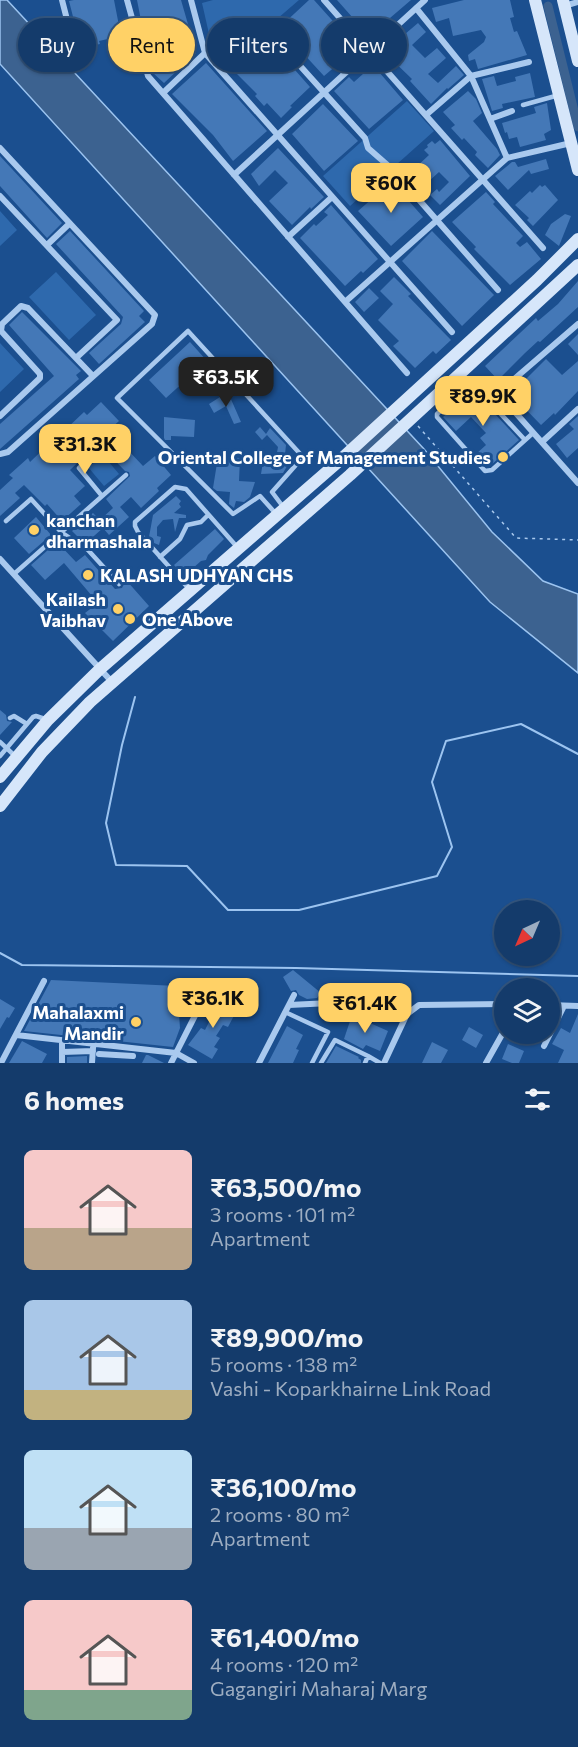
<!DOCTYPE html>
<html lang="en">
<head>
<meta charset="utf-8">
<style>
  body { margin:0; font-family:Commissioner,sans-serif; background:#1d4271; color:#f1f3f6; height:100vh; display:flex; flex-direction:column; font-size:22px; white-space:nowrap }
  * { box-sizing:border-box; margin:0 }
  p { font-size:20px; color:#9dadc1 }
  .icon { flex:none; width:33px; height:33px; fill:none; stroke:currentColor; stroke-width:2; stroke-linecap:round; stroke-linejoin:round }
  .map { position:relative; height:1063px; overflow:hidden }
  .drawer { display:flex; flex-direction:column; background:#143b6b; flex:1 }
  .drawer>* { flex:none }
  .top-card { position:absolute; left:18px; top:18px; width:543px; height:54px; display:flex; gap:12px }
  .needle { width:39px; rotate:224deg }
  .fabs { position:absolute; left:494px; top:900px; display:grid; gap:12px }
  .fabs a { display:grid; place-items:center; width:66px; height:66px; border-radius:50%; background:#143b6b; box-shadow:0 2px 4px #0004,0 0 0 2px #33557e; font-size:30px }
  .price { position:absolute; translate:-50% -51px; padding:0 14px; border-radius:12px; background:#ffd166; color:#111; font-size:20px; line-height:39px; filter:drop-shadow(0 2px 3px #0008) }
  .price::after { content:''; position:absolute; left:50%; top:36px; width:18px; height:14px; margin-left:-9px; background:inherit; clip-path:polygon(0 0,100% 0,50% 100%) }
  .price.current { background:#222; color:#fff }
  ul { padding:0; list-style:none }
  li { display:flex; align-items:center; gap:18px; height:150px; padding:0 24px }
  li span { display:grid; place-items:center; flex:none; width:168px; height:120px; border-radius:9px; color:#555 }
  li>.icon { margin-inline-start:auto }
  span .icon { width:72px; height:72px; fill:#fffc; stroke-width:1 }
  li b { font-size:26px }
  h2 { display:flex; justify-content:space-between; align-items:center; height:72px; padding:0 24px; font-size:26px }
  .pill { padding:0 21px; border-radius:27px; background:#143b6b; box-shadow:0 2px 4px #0004,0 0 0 2px #33557e; font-size:21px; line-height:54px }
  .pill.current { background:#ffd166; color:#111 }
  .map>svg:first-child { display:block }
</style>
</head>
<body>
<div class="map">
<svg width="578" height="1063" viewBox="0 0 578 1063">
  <rect width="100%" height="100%" fill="#1b4f8f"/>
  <path fill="#2e69ad" d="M213,0h86l-73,63 -14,-16 -10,-44z
    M407,101l27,30 -84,75 -27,-30z
    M0,211l17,19 -17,16z
    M56,272l40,43 -27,25 -40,-43z
    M0,343l24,26 -24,23z
    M103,455l16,19 -15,12 -16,-19z"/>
  <path fill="#3c6290" stroke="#9cc4f0" stroke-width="1.5" d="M0,0h7l417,449 68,83 51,49 35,13v79l-88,-71 -490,-538z"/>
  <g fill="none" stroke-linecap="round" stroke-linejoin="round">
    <path stroke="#9cc4f0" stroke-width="2" d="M135,697l-13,48 -16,78 10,42 71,1 41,44h71l138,-34 15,-29 -20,-65 14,-41 75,-17 57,30
      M0,953l22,12 274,3 282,8"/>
    <path stroke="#3c6290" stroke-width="9" d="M548,6l30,121"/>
  </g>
  <path fill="#4478b7" d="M74,0h40l7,36 -22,5 1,3 -19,4 -12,-47z
    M137,0h44l11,38 -45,13z
    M309,0h5l43,48 -33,28 -23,-25 -8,-13 -12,-12z
    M337,0h74l-42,36z
    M464,0h46l4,17 -4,1 4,14 3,-1 10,24 -49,14 -3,-10 -6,2 -1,-6 16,-13 2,-5 -5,-7 -28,6 -4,-18 -13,4 -4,-14z
    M418,23l8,9 -14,13 13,13 12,-10 9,10 -18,16 10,9 18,-17 8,9 -16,14 -1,-1 -16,16 -21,-23 2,-2 -28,-27z
    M265,36l45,51 -20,19 2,1 -11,11 -14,-15 -3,3 -9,-10 2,-2 -28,-28z
    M185,42l11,11 -32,30 -11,-10z
    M206,63l61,68 -34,30 -20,-26 -41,-41z
    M373,65l30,35 -34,29 -35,-38 15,-14 5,5z
    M530,73l5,24 -33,7 1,4 -11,3 -10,-32 12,-3 3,10 19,-5 -1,-4z
    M468,91l8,8 6,14 -9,8 24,28 3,6 -12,13 -13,-13 2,-3 -13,-14 -2,2 -11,-12 4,-3 -12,-13z
    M547,103l4,27 -7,4 2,6 -26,7 -3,-10 -8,2 -2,-7 -2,1 -3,-10 34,-10 -2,-6z
    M323,104l35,37 -34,30 -32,-37z
    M440,140l30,36 -30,29 -10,-10 7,-6 2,3 10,-10 -10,-10 -11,10 -13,-14 14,-13 -5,-5 4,-3 -1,-2 5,-4 3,3z
    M278,148l46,49 -13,12 -1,-2 -18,18 -23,-24 19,-18 -13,-13 -16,16 -8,-12z
    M0,156l62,67 -15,15 -47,-52z
    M546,159l3,10 -18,5 -2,-4 -21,20 -13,-14 17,-14h3l3,5z
    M386,182l4,4 3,-3 30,34 -32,29 -33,-35 24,-21 -3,-2z
    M540,185l2,2 3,-2 13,15 -25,26 -6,-6 2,-2 -14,-13 15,-14 2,2z
    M486,192l9,10 -2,2 30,32 -7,7 4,4 7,-5 14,17 -31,26 -36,-36 2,-2 -24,-25z
    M331,205l47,54 -15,14 -2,-2 -16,15 -45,-48 14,-14 2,2 12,-11 -4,-3z
    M565,214l6,2 -12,30 -14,-11 6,-11z
    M70,231l74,80 -5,5 6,6 -46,42 -10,-11 32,-29 2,-7 -67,-73z
    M432,231l62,64 -32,31 -60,-65z
    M394,277l17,17 -3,2 43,44 -15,14 -3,-3 -18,17 -22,-22 6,-5 -21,-21 15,-16 -13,-13z
    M578,281v26l-38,35 -2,-1 -13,12 -27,27 -13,-14 51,-48 2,3 20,-17z
    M369,288l10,10 -15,14 -9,-10z
    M22,312l59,59 -5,4 3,4 -79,70v-25l54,-48 -45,-51z
    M578,334v21l-10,-11z
    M190,342l17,19 -41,37 -17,-18z
    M546,359l16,16 16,-14v30l-23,24 -1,-2 -13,12 -32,-33 10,-9 2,1z
    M473,390l46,50 -29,26h-3l-11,-12 10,-9 -6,-7 6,-5 -15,-16 -15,14 -13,-14 8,-7 -1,-1z
    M220,397l2,4 8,-4 11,25 -7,2 -8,-18 -12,7 -5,-9z
    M101,402l18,19 -10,9 34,36 12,-10 16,19 -14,13 2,3 -18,17 -10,-11 -11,10 9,10 -20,18 -6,-7 -17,15 -6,-4 -8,-8 21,-18 7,7 13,-12 -7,-9 24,-23 -1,-4 -4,-1 -27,-28 -28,27 15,16 -11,10 7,8 -19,17 -15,-17 -2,2 -21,-21 -9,8 5,5 -20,18v-26l13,-12 -4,-3 19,-17 2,4 23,-22 10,11 12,-11 -10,-10 19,-18 3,3z
    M578,416v32l-11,10 -11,-14 18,-15 -5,-5z
    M164,417l31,3 -1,17 -23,-1v4h-6l-1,-2z
    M260,427l6,7 4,-6 16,17 -1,9 8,2 -10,17 -22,1 3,-18 12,2 2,-11 -11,-12 -5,5 -7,-8z
    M218,457l22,1 -1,23 16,1 -5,15 -6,5 -8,-1 -2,7 -5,-4 1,-12 -13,-1 -4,-3z
    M176,496l5,5 -2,3 2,3 -7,6 12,2v3h-7l-4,14 -2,-13 -10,1 -6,7v9l4,1 -2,8 -5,-2 -1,-5 -4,-1 4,-22z
    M36,517l15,18 -22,19 -15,-16z
    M215,529l9,10 -16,16 -2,5 -5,1 -17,15 -10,-11z
    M57,542l19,20 9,-7 30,34 7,-1 4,-8 23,26 -36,35 -28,-28 13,-10 -34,-40 -19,17 -14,-15z
    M0,710l6,5 1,6 5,1 -12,13z
    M293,970l28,23 -4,5 -10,1 -8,-4 -3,-5 -5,1 -8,-14z
    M51,980l126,6 3,42 -7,19 -149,-16z
    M0,999l15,9 -6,10 -2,-1 -7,12z
    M217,999l20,11 -9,17 -5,-2 -7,11 4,2 -6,9 4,2 -6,10 -24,-14 13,-17 4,2 6,-12 -3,-1z
    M386,999l12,6 -7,14 -12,-6z
    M578,1014v49h-20l6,-13 -12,-6 9,-16 9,5z
    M352,1015l36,16 -8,20 -14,-6 -3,4 -19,-10z
    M287,1026l16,9 -7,14 3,1 -6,13h-25z
    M469,1027l14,8 -7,13 -14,-8z
    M22,1041l25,13 -5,9h-33z
    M432,1042l16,8 -7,13h-19z
    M508,1044l16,7 -5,12h-7l-10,-4z
    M336,1046l23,11 -1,1 3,2v3h-35z
    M146,1055h2l16,8h-22z
    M87,1056v7h-20v-6z"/>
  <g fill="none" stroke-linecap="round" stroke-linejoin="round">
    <path stroke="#a9c9ee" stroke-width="1.5" stroke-dasharray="3 4.5" stroke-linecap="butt" d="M418,426l98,112 62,2"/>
    <path stroke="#a9c9ee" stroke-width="4.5" d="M523,105l36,-10
      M525,440l-51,-55 -3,-1 -34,30v3l48,54 7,-1 41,-37
      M96,452l-17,16 23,28
      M277,515l-17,-19 -27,18 -116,-116 71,-67 115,126 -31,35 12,16
      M6,521l25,-22 30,33 27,18 31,34
      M160,557l20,-18 7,-14 14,-3 7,-7
      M14,574l112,-99
      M190,590l-52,-58 -3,-6v-4l40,-35 11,2 52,59
      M10,718l4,-2 13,8
      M0,742l16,15
      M0,756l33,-39 3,-1 12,4
      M285,1012l43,20 -16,31
      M321,1063l14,-23 33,16
      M365,1063l3,-7 12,7"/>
    <path stroke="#a9c9ee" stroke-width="6" d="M62,0l12,47
      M127,0l21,76 259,297
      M191,0l14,53 247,279
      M324,0l219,248
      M564,6l14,-4
      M416,8l55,68 36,82
      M266,28l99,110 3,10 24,21 106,121
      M163,93l42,-40
      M426,115l45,-39 58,-14
      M490,119l22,-8
      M0,148l155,167 -3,9 -144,128 -8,2
      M234,175l191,-175
      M0,196l117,124 -41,38
      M288,237l44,-40
      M47,245l22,-21
      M345,302l162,-144 64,-15
      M578,324l-80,69 80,90
      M0,416l40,-38v-4l-39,-43 1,-7 19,-18 7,2 65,68
      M542,442l36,-33
      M0,559l112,123
      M289,1005l62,-3 24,3
      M549,1005l29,1
      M16,1035l160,18 18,10
      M544,1046l20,-40
      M62,1052l31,-1
      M99,1054l34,2
      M1,1063l43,-82
      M62,1063v-22
      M92,1063l1,-15
      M171,1063l36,-71
      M259,1063l35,-68
      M384,1063l23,-49 12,-9 85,-1
      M486,1063l18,-32"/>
    <path stroke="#d6e6fa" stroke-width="12" d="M535,0l43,170
      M563,0l15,61
      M0,777l48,-57 52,-51 238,-207 199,-182 41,-41
      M0,806l42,-54 48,-50 260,-227 228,-210"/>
  </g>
  <g fill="#ffd166" stroke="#1b4f8f" stroke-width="2">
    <circle cx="503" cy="457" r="6"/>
    <circle cx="34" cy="530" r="6"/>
    <circle cx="88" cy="575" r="6"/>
    <circle cx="118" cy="609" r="6"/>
    <circle cx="130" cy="619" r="6"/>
    <circle cx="136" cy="1022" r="6"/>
  </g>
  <g text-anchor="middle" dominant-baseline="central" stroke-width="6" stroke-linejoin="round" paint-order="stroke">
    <g font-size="18" font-weight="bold" fill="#fff" stroke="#1b4f8f" text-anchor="end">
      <text x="491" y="457">Oriental College of Management Studies</text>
      <text x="46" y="520" text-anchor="start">kanchan<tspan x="46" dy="21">dharmashala</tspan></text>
      <text x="100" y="575" text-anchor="start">KALASH UDHYAN CHS</text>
      <text x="106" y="599">Kailash<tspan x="106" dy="21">Vaibhav</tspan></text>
      <text x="142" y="619" text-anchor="start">One Above</text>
      <text x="124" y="1012">Mahalaxmi<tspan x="124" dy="21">Mandir</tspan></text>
    </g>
  </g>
</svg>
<div class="fabs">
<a><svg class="needle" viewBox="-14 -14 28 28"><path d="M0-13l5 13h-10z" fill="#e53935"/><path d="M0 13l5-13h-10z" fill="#9dadc1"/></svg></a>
<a><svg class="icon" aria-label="layers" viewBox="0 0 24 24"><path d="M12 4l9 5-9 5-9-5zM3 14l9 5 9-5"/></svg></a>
</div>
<b class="price" style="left:391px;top:214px">₹60K</b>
<b class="price current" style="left:226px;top:408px">₹63.5K</b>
<b class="price" style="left:483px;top:427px">₹89.9K</b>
<b class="price" style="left:85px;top:475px">₹31.3K</b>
<b class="price" style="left:213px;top:1029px">₹36.1K</b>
<b class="price" style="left:365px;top:1034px">₹61.4K</b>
<div class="top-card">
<a class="pill">Buy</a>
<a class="pill current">Rent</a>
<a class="pill">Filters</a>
<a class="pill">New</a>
</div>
</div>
<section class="drawer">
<h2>6 homes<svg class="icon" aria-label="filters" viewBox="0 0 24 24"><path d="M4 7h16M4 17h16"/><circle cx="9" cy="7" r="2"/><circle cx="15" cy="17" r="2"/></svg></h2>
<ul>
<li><span style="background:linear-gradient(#f6c9c9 65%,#b9a48a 0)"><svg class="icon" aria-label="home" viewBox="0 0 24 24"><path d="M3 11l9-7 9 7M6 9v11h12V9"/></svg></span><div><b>₹63,500/mo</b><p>3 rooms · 101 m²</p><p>Apartment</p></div></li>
<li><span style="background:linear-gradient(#a9c7e8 75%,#c2b280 0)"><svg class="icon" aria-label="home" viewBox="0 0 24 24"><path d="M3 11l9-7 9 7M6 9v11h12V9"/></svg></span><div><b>₹89,900/mo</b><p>5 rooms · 138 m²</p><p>Vashi - Koparkhairne Link Road</p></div></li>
<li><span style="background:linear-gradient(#bfe0f5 65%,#9aa5b1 0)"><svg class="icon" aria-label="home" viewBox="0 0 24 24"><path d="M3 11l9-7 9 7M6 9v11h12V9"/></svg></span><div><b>₹36,100/mo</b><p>2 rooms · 80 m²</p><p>Apartment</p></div></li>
<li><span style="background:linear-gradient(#f6c9c9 75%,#7fa58c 0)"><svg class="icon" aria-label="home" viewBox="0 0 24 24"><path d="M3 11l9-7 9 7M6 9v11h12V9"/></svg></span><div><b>₹61,400/mo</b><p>4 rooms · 120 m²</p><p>Gagangiri Maharaj Marg</p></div></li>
</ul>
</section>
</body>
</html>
